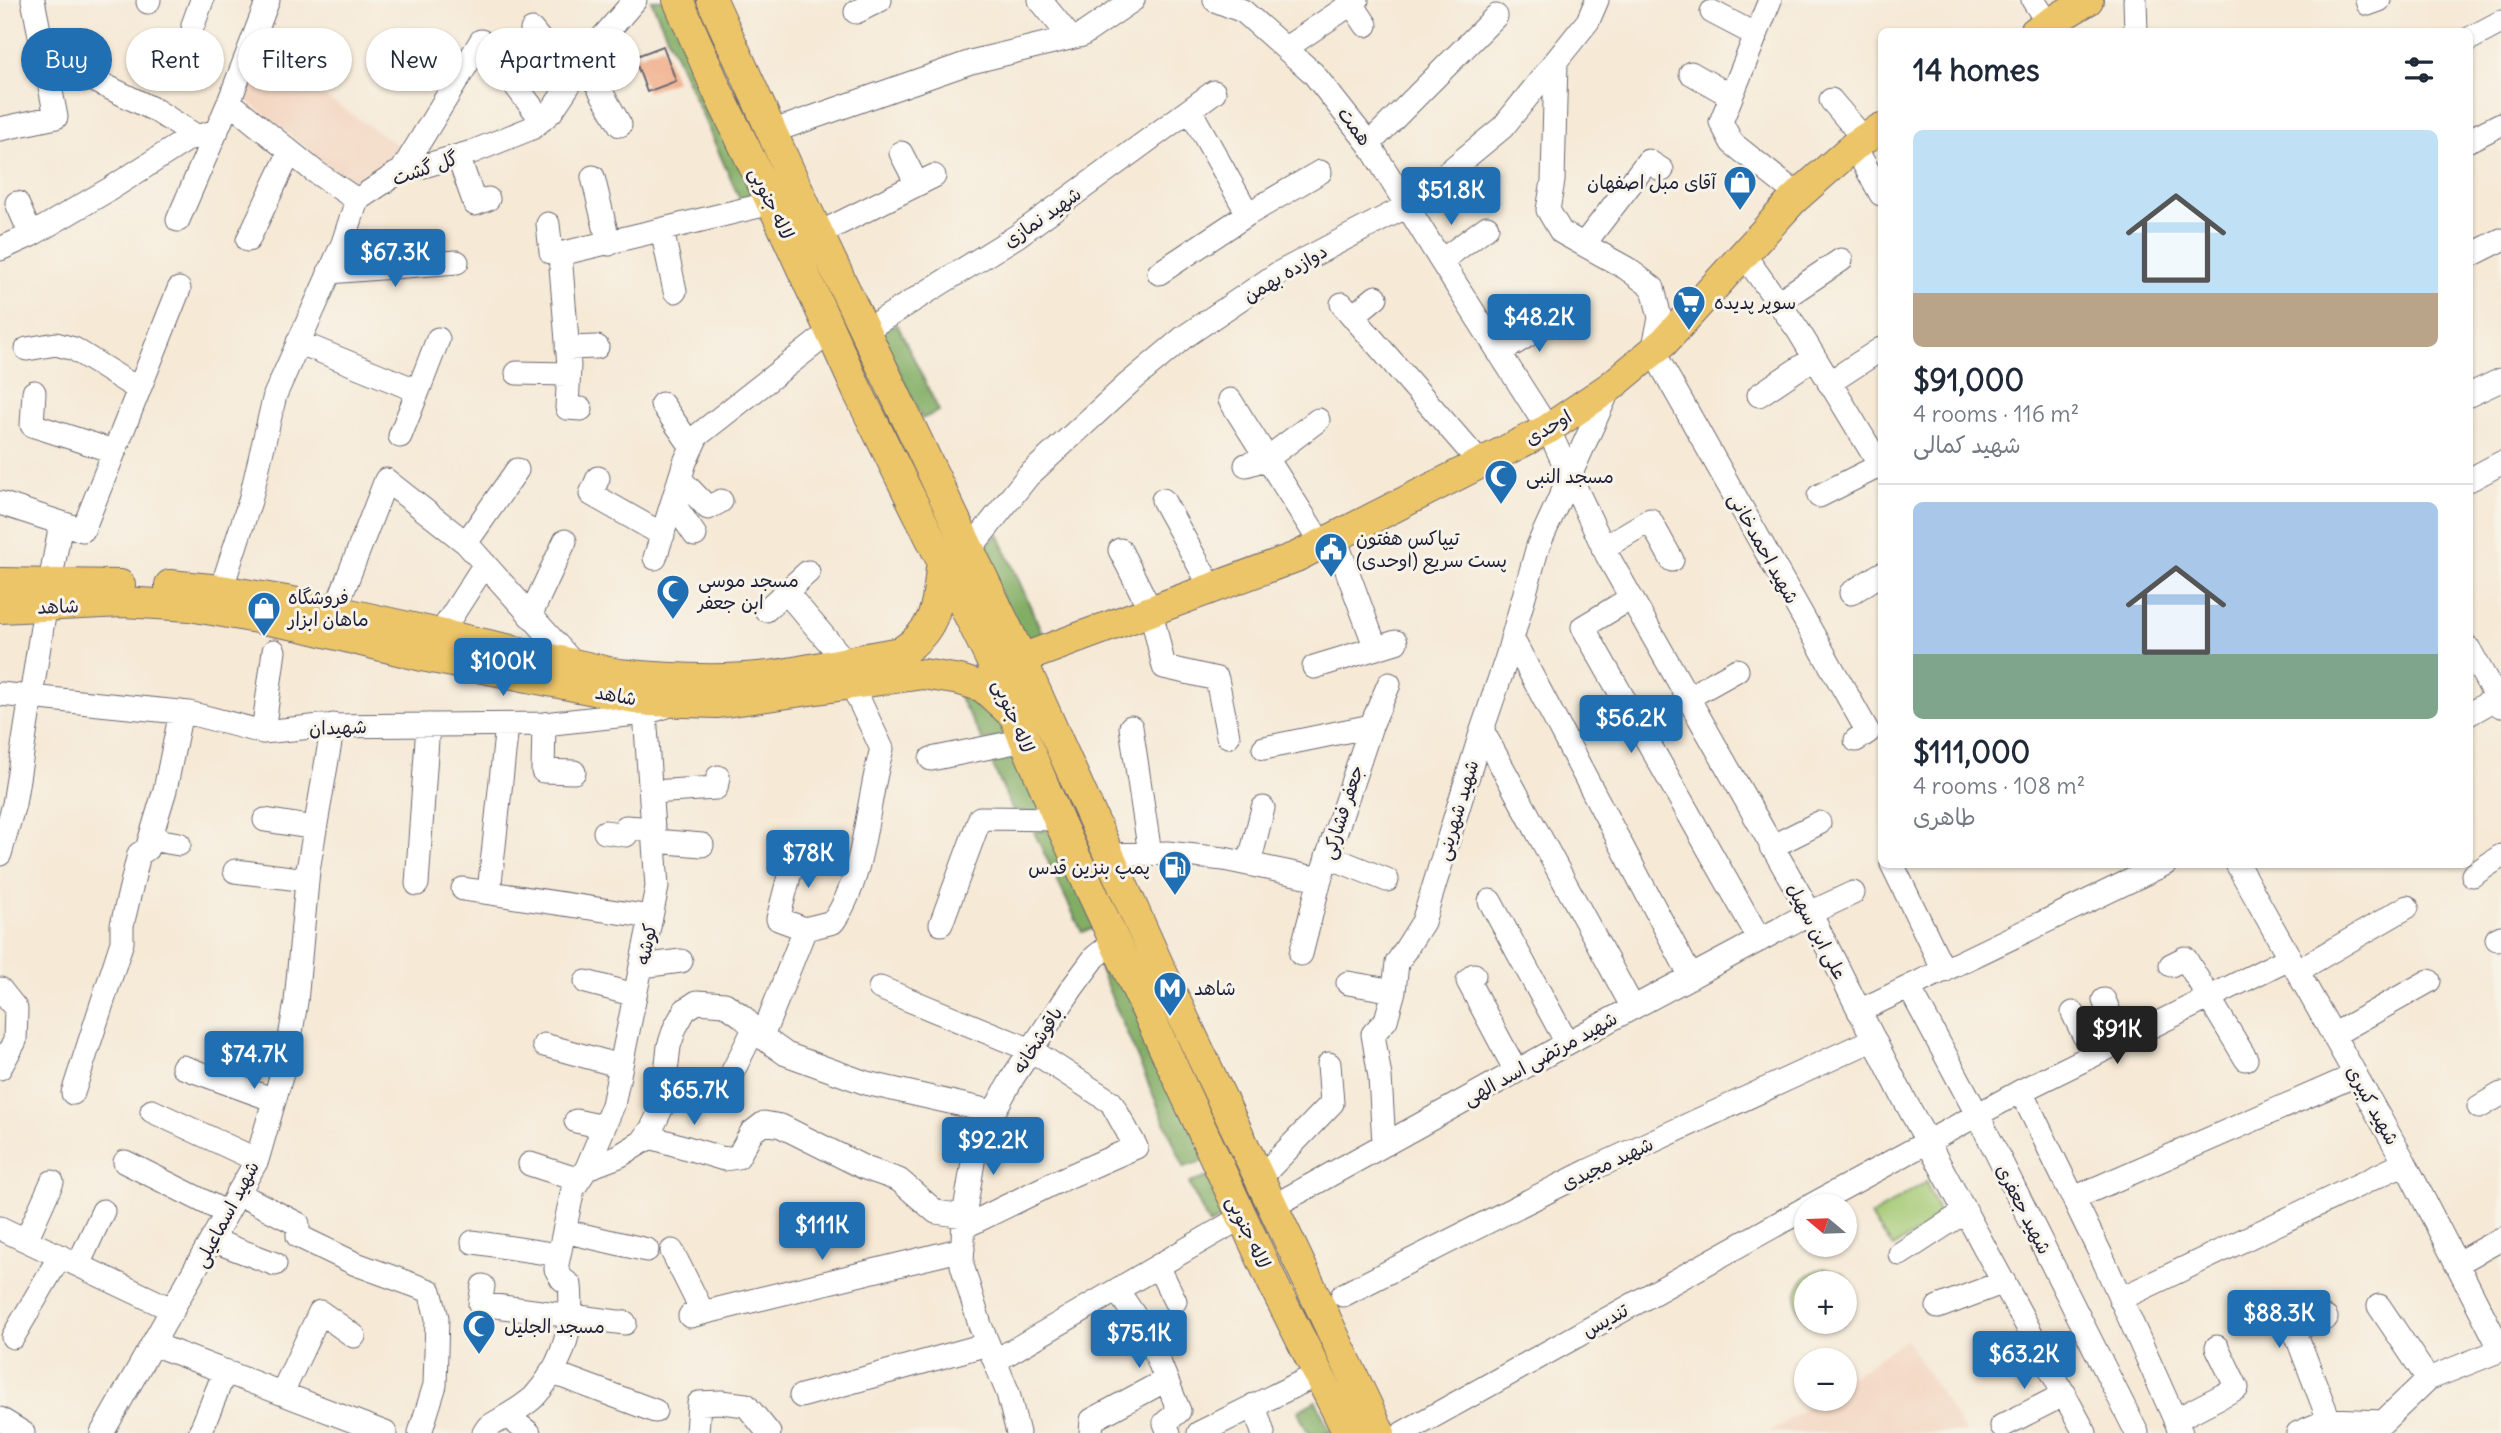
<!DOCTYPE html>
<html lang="en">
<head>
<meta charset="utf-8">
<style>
  body { margin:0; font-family:Delius,"Playpen Sans Arabic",sans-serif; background:#f2f2f3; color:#1f2937; height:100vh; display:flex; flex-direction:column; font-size:26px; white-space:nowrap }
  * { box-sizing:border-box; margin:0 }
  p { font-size:23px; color:#747a83 }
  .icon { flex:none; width:38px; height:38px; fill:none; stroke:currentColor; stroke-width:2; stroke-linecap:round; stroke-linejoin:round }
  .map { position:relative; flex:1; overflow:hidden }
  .sheet { position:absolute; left:1878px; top:28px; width:595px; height:840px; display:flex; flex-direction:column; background:#fff; border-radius:10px; box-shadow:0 2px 5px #0004 }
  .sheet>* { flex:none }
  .top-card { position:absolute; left:21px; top:28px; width:665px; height:63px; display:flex; gap:14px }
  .needle { width:46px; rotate:289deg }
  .fabs { position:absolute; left:1794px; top:1194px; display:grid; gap:14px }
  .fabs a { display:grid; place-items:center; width:63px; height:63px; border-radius:50%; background:#fff; box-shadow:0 2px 5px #0004; font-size:35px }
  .price { position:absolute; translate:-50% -60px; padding:0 16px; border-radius:7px; background:#1f6fb2; color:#fff; font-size:23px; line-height:46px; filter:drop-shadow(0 2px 4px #0008) }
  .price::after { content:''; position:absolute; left:50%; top:42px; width:21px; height:16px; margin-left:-10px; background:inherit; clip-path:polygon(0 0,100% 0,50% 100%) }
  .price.current { background:#222; color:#fff }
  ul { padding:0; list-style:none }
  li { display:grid; align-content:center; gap:14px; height:371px; padding:0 35px }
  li+li { border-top:2px solid #e0e1e3 }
  li span { display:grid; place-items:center; height:217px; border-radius:10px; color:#555 }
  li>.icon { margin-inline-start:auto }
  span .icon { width:126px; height:126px; fill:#fffc; stroke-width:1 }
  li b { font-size:30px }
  h2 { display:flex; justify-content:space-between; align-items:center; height:84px; padding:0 35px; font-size:30px }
  .chip { padding:0 24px; border-radius:32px; background:#fff; box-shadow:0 2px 5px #0004; font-size:24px; line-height:63px }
  .chip.current { background:#1f6fb2; color:#fff }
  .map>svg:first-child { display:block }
</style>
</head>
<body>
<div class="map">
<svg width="2501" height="1433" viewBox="0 0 2501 1433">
  <rect width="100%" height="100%" fill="#f7f3e8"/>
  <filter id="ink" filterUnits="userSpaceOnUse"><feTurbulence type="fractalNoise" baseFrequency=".0143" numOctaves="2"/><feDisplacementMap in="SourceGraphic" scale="14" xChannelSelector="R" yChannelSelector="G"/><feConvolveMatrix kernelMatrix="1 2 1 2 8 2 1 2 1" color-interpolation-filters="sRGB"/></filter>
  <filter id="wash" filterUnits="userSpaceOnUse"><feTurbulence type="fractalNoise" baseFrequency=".00686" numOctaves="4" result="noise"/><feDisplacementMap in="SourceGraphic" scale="28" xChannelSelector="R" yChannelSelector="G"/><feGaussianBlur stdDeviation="1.57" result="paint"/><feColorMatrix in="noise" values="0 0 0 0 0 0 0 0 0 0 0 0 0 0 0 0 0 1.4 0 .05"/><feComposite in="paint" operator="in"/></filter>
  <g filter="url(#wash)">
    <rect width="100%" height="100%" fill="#f6e9d6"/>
    <path fill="#f3d4bf" d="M257,51l147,98 -51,37 -113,-92z
      M1906,1339l60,94h-197l51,-35h24l1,-17z"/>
    <path fill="#a3c973" stroke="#627657" stroke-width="2" d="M1926,1182l15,37 -48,28 -23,-31z
      M1826,1268c55,9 24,84 -20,53h38v-38h-38v38c-20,-21 -8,-48 20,-53z"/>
    <path fill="#82ad65" stroke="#526850" stroke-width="2" d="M651,0h18l90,197 -18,5z
      M897,324l42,87 -17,8 -42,-87z
      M998,534l45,101 -20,9 -42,-94z
      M958,695l30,6 22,35 -27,5z
      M1019,751l25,62 -31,-2 -25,-56z
      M1052,829l47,98 -17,5 -48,-100z
      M1114,962l93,198 -23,7 -84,-197z
      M1212,1176l20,38 -23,11 -20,-42z
      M1316,1401l15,32h-23l-10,-22z"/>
    <g id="blocks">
      <path fill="#f0a680" d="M663,46l13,35 -29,11 -13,-35z"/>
    </g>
  </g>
  <g filter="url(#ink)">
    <use href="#blocks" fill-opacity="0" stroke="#6c6871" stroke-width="2"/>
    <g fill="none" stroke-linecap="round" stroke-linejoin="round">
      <defs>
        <path id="minor" d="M1040,0l30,37
          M1215,0l28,11 70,62 56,71 72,117 107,168 59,126 203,358 92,182 183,338
          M1770,0l-49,122 11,21 67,53
          M2033,0l15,23
          M2135,0l1,32
          M2367,0l1,4 11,-4
          M148,2l1,-2
          M1352,4l14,21
          M856,12l24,-12
          M1712,12l44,23
          M193,25l9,-25
          M532,30l40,49
          M2469,39l32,-17
          M1286,48l71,-48
          M44,56l111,54 41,26
          M1556,61l-3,120 -5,29 13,22 65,36 27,20 7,30 -7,33 215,381 -12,8
          M584,62l36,63
          M1691,73l40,23
          M1831,100l33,39
          M229,102l85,69 43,29
          M1190,110l58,104
          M0,129l56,-12 -23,-117
          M771,132l200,-70 111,-27 51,-35
          M2469,140l32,-16
          M1369,144l127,-128
          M1854,146l27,48
          M901,153l16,31
          M458,156l17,48 13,-5
          M401,172l80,-131 61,79
          M593,177l16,67
          M17,203l14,32
          M178,220l51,-118 39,-102
          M548,224l3,28 9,2
          M662,230l13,61
          M818,234l116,-58
          M248,240l42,-88
          M1584,244l64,-83 14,9
          M0,249l31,-14 79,-46 78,-50 29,-8
          M1744,255l54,75 83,137
          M2469,256l32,-16
          M1441,261l46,-34
          M329,272l128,-10
          M1159,273l89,-59 72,-42
          M1778,302l63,-42
          M1342,304l139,160
          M1353,316l23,-19
          M864,331l153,-95 197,-144
          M298,342l120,49 20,-52
          M567,348l30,-1
          M27,349l29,-5 18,5 64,40
          M1499,353l57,-35
          M517,373l51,1
          M1829,383l52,-34
          M34,392l-2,33 81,26
          M1759,395l55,-37
          M2469,395l32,-15
          M1230,400l92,145
          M662,404l30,43
          M581,409l-14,-1 2,-42 -9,-112 212,-51
          M400,436l18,-45
          M1246,465l22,-7 50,-38
          M598,478l-7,16 72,41
          M680,479l28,29 13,-7
          M2469,480l32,-17
          M1819,496l62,-31
          M1163,500l49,89
          M0,503l83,27 96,-241
          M673,503l22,32
          M1335,538l40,108
          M466,543l51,-73
          M1603,548l47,-28 22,40
          M970,549l58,-73 100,-92 56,-47 93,-63 130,-68 96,-79 85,-106 9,-21
          M1120,550l31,61 13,56 53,12 11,57
          M655,558l30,-96 12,-26 134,-105
          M221,590l29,-89 25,-106 68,-152 14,-43 39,-26 76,-22 60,-24 19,-16 45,-67 39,-45
          M1851,593l30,-19
          M1631,598l-48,29 177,313
          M766,610l20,-18
          M335,611l51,-131 80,63 110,123
          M530,616l35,-75
          M440,634l45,-70
          M1512,638l179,339
          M2469,649l32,57
          M1314,667l82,-25
          M0,694l189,19 74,19 58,-6 223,-2 101,-11 22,-7
          M1687,698l50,-28
          M2469,714l28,-16
          M544,724l-1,47 31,1
          M1371,726l18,-42
          M1131,727l19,127
          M1482,730l151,278
          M263,732l11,-81
          M931,759l94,-19
          M652,792l64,-4 2,-11
          M265,820l50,8
          M605,832l21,3v-8l28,2
          M150,839l29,5
          M655,841l47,4
          M1771,847l48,-24
          M0,854l14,-50 28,-177 19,-104
          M1109,855l58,-2 57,6 96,20 51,-153 -107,22
          M1327,856l60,24
          M793,861l-15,58 27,10
          M1249,864l14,-56
          M1892,864l52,107
          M2237,864l168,299 96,187
          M235,871l72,9
          M2473,875l28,-19
          M417,884l11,-159
          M463,889l188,28
          M489,892l18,-167
          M1490,901l77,142
          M941,924l39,-106 78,1
          M2497,939l4,-2
          M1301,954l19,-75
          M2171,965l14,-7 61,101
          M642,966l39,-5
          M2297,971l110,-64
          M1474,975l-6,6 48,90
          M586,982l49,13
          M1348,983l46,8
          M1909,987l68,127 160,319
          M880,988l151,62 80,52 25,45 -82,36 -90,44
          M0,989l16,20 -1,32 -15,27
          M2104,1000l17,40
          M1859,1011l306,-147
          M2073,1013l20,41
          M2333,1035l96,-54
          M762,1037l43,-108 28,-7c33,-45 33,-120 49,-173l-30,-64 -7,-24 -59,-69 22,-20
          M544,1045l77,21
          M183,1067l91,33
          M724,1089l30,-60
          M2021,1091l82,168 78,174
          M73,1093l49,-151v-17l17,-71 8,-5 18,-59 16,-78
          M2479,1107l22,-13
          M152,1111l105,49
          M576,1121l28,6
          M647,1136l77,23 14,-2 13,-24 13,-10 17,3 84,42 34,12 37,32 28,4
          M1384,1143l-4,-66 -7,-43 13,-14 8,-29 3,-28 26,-41 59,-192 25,-73 31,-111 72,-159
          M125,1162l102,51
          M530,1164l49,16
          M587,1168l26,-63 44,-218 -12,-174
          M1259,1179l73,-76 -3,-39
          M237,1193l61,31v12l58,28 74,27 7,27 -2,67 -15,48
          M2074,1198l282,-123
          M1810,1206l211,-115 268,-133
          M1272,1207l310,-172 228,-122 43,-20
          M0,1228l173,82
          M564,1231l83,19
          M26,1240l26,-58
          M212,1240l63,24
          M473,1242l86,13
          M672,1251l31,62
          M1900,1254l66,-43
          M2456,1264l45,-25
          M78,1265l25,-54
          M1158,1266l17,35
          M483,1286l-3,18 145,19
          M1117,1290l32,47 30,74 -14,12 4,10
          M1343,1295l245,-124 286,-132
          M2120,1299l285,-136
          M2379,1306l49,73
          M1938,1307l66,-25
          M690,1316l273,-67
          M2326,1318l-32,11 35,91
          M13,1337l47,-81
          M153,1344l232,89
          M995,1361l247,-144
          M551,1372l104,39
          M282,1393l38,-81 34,24
          M801,1396l187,-52
          M1254,1405l9,28
          M507,1416l22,17
          M0,1419l23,14
          M2175,1420l62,-32 -20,-41
          M2002,1426l63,-32
          M102,1433l155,-273 30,-104 9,-54 12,-132 25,-145
          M200,1433l25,-62
          M484,1433l4,-6c15,-9 33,-18 46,-30 29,-32 40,-70 36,-112l-8,-6 -6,-10 17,-80 14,-21 32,-12 23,-14 10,-14 10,-21 7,-61 6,-18 10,-18 12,-8 28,2 18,13 19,20 24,17 80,29 128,29
          M697,1433l2,-30 22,-1 25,3 23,28
          M1018,1433l-10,-40 -28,-68 -18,-60 2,-49 12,-72 37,-67 59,-89 23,-31 20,-16
          M1091,1433l1,-13 74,-40
          M1199,1433l119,-59
          M1403,1433l403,-225
          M2298,1433l31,-13 54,2 45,-43 73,-29"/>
        <path id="major" d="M678,0l39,90 59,122 82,180 131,264 69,163 218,471 72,143
          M712,0l95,210 208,435 143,319 222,469
          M2035,32l53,-32
          M0,583l120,2
          M170,585l51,5 89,15 308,69c49,5 102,8 151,2 44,-6 88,-17 132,-24 39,-25 36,-51 41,-93
          M0,608l123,-6 67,4 111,20 121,30 228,45 68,2 205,-29 37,6 23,7 26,24
          M1021,659l275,-102 252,-128 62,-42 54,-45 129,-142 61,-54 27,-18"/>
      </defs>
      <use href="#minor" stroke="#6c6871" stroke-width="25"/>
      <use href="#major" stroke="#6c6871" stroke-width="32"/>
      <use href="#minor" stroke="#fff" stroke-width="23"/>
      <use href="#major" stroke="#edc569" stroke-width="30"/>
    </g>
  </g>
  <defs>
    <symbol id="shop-pin" viewBox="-11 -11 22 30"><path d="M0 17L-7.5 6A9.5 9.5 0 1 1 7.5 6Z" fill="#1f6fb2" stroke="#f7f3e8"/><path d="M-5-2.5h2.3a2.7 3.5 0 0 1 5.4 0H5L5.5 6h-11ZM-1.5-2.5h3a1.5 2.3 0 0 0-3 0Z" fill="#fff"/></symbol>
    <symbol id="supermarket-pin" viewBox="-11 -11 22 30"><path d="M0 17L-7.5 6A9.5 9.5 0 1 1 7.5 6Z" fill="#1f6fb2" stroke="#f7f3e8"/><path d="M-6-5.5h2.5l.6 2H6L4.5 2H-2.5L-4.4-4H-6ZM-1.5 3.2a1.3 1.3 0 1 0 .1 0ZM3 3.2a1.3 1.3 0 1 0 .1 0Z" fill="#fff"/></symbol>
    <symbol id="mosque-pin" viewBox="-11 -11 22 30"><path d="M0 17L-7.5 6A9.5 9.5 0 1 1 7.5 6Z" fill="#1f6fb2" stroke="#f7f3e8"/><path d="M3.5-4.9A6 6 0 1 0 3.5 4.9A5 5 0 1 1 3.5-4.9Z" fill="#fff"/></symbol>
    <symbol id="civic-pin" viewBox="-11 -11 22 30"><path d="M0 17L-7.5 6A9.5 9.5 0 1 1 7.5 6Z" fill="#1f6fb2" stroke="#f7f3e8"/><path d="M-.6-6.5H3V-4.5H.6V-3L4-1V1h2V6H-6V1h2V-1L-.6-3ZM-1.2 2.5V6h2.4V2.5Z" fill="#fff"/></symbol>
    <symbol id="fuel-pin" viewBox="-11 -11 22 30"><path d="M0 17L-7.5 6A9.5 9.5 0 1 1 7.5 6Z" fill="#1f6fb2" stroke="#f7f3e8"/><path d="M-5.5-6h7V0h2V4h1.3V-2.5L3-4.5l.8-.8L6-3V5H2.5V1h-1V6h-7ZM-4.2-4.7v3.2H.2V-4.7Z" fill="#fff"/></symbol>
    <symbol id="metro-pin" viewBox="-11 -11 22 30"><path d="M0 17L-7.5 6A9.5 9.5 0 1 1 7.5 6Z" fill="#1f6fb2" stroke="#f7f3e8"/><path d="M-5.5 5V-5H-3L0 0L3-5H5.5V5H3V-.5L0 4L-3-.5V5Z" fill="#fff"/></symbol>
  </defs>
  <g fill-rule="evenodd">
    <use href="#shop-pin" x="1721" y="163" width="38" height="52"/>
    <use href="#supermarket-pin" x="1670" y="283" width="38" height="52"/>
    <use href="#mosque-pin" x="1482" y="457" width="38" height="52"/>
    <use href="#civic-pin" x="1312" y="530" width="38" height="52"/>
    <use href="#mosque-pin" x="654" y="572" width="38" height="52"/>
    <use href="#shop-pin" x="245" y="589" width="38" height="52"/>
    <use href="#fuel-pin" x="1156" y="848" width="38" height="52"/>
    <use href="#metro-pin" x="1151" y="969" width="38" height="52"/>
    <use href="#mosque-pin" x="460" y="1307" width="38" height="52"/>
  </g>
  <g text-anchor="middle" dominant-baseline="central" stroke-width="6" stroke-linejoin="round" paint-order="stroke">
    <g font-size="19" fill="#22223b" stroke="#f7f3e8">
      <text transform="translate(1355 126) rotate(53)">همت</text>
      <text transform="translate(425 168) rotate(-19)">گل گشت</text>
      <text transform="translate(772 203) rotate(64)">لاله جنوبی</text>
      <text transform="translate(1042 217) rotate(-35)">شهید نمازی</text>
      <text transform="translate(1285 273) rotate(-31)">دوازده بهمن</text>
      <text transform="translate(1548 427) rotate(-31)">اوحدی</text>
      <text transform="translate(1764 548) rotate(61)">شهید احمدخانی</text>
      <text transform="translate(58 606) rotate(-2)">شاهد</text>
      <text transform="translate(616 695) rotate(10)">شاهد</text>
      <text transform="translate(1014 716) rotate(67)">لاله جنوبی</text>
      <text transform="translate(338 727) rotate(-2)">شهیدان</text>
      <text transform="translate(1457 810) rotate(-73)">شهید شهرینی</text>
      <text transform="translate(1342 812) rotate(-72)">جعفر فشارکی</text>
      <text transform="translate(1817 931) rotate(62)">علی ابن سهیل</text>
      <text transform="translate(646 944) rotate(-79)">کوشه</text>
      <text transform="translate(1037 1040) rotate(-57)">باقوشخانه</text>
      <text transform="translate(1540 1058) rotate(-29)">شهید مرتضی اسد الهی</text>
      <text transform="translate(2373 1105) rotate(61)">شهید کبیری</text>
      <text transform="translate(1607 1163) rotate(-25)">شهید مجیدی</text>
      <text transform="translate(2024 1209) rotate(63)">شهید جعفری</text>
      <text transform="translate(226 1214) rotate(-62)">شهید اسماعیلی</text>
      <text transform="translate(1249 1232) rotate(65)">لاله جنوبی</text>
      <text transform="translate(1605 1320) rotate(-29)">تندیس</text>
    </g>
    <g font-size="19" fill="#22223b" stroke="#f7f3e8" text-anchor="start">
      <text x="1716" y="182" text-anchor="end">آقای مبل اصفهان</text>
      <text x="1714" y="302">سوپر پدیده</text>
      <text x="1526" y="476">مسجد النبی</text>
      <text x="1356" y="538">تیپاکس هفتون<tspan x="1356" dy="22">(اوحدی) پست سریع</tspan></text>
      <text x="698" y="580">مسجد موسی<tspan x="698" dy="22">ابن جعفر</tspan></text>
      <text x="288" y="597">فروشگاه<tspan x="288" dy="22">ماهان ابزار</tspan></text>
      <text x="1150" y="867" text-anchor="end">پمپ بنزین قدس</text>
      <text x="1194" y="988">شاهد</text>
      <text x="504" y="1326">مسجد الجلیل</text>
    </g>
  </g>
</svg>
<div class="fabs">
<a><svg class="needle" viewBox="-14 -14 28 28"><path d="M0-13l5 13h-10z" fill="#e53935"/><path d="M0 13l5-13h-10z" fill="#747a83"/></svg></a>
<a>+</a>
<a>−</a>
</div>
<b class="price" style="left:1451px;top:227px">$51.8K</b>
<b class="price" style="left:395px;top:289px">$67.3K</b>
<b class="price" style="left:1539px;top:354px">$48.2K</b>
<b class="price" style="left:503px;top:698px">$100K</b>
<b class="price" style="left:1631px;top:755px">$56.2K</b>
<b class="price" style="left:808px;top:890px">$78K</b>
<b class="price current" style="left:2117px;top:1066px">$91K</b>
<b class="price" style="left:254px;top:1091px">$74.7K</b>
<b class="price" style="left:694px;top:1127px">$65.7K</b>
<b class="price" style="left:993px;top:1177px">$92.2K</b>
<b class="price" style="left:822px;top:1262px">$111K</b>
<b class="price" style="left:2279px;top:1350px">$88.3K</b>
<b class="price" style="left:1139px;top:1370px">$75.1K</b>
<b class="price" style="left:2024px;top:1391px">$63.2K</b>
<div class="top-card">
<a class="chip current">Buy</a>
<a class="chip">Rent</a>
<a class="chip">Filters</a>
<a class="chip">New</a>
<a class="chip">Apartment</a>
</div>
<section class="sheet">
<h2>14 homes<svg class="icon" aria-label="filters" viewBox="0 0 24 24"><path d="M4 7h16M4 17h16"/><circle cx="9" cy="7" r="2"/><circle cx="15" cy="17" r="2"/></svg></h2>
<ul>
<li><span style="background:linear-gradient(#bfe0f5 75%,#b9a48a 0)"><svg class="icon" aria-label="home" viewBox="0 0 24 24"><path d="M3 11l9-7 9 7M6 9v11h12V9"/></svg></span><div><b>$91,000</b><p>4 rooms · 116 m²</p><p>شهید کمالی</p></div></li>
<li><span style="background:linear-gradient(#a9c7e8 70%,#7fa58c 0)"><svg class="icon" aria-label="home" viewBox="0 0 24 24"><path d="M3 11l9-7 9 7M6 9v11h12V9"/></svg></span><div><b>$111,000</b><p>4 rooms · 108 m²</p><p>طاهری</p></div></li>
</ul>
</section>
</div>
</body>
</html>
